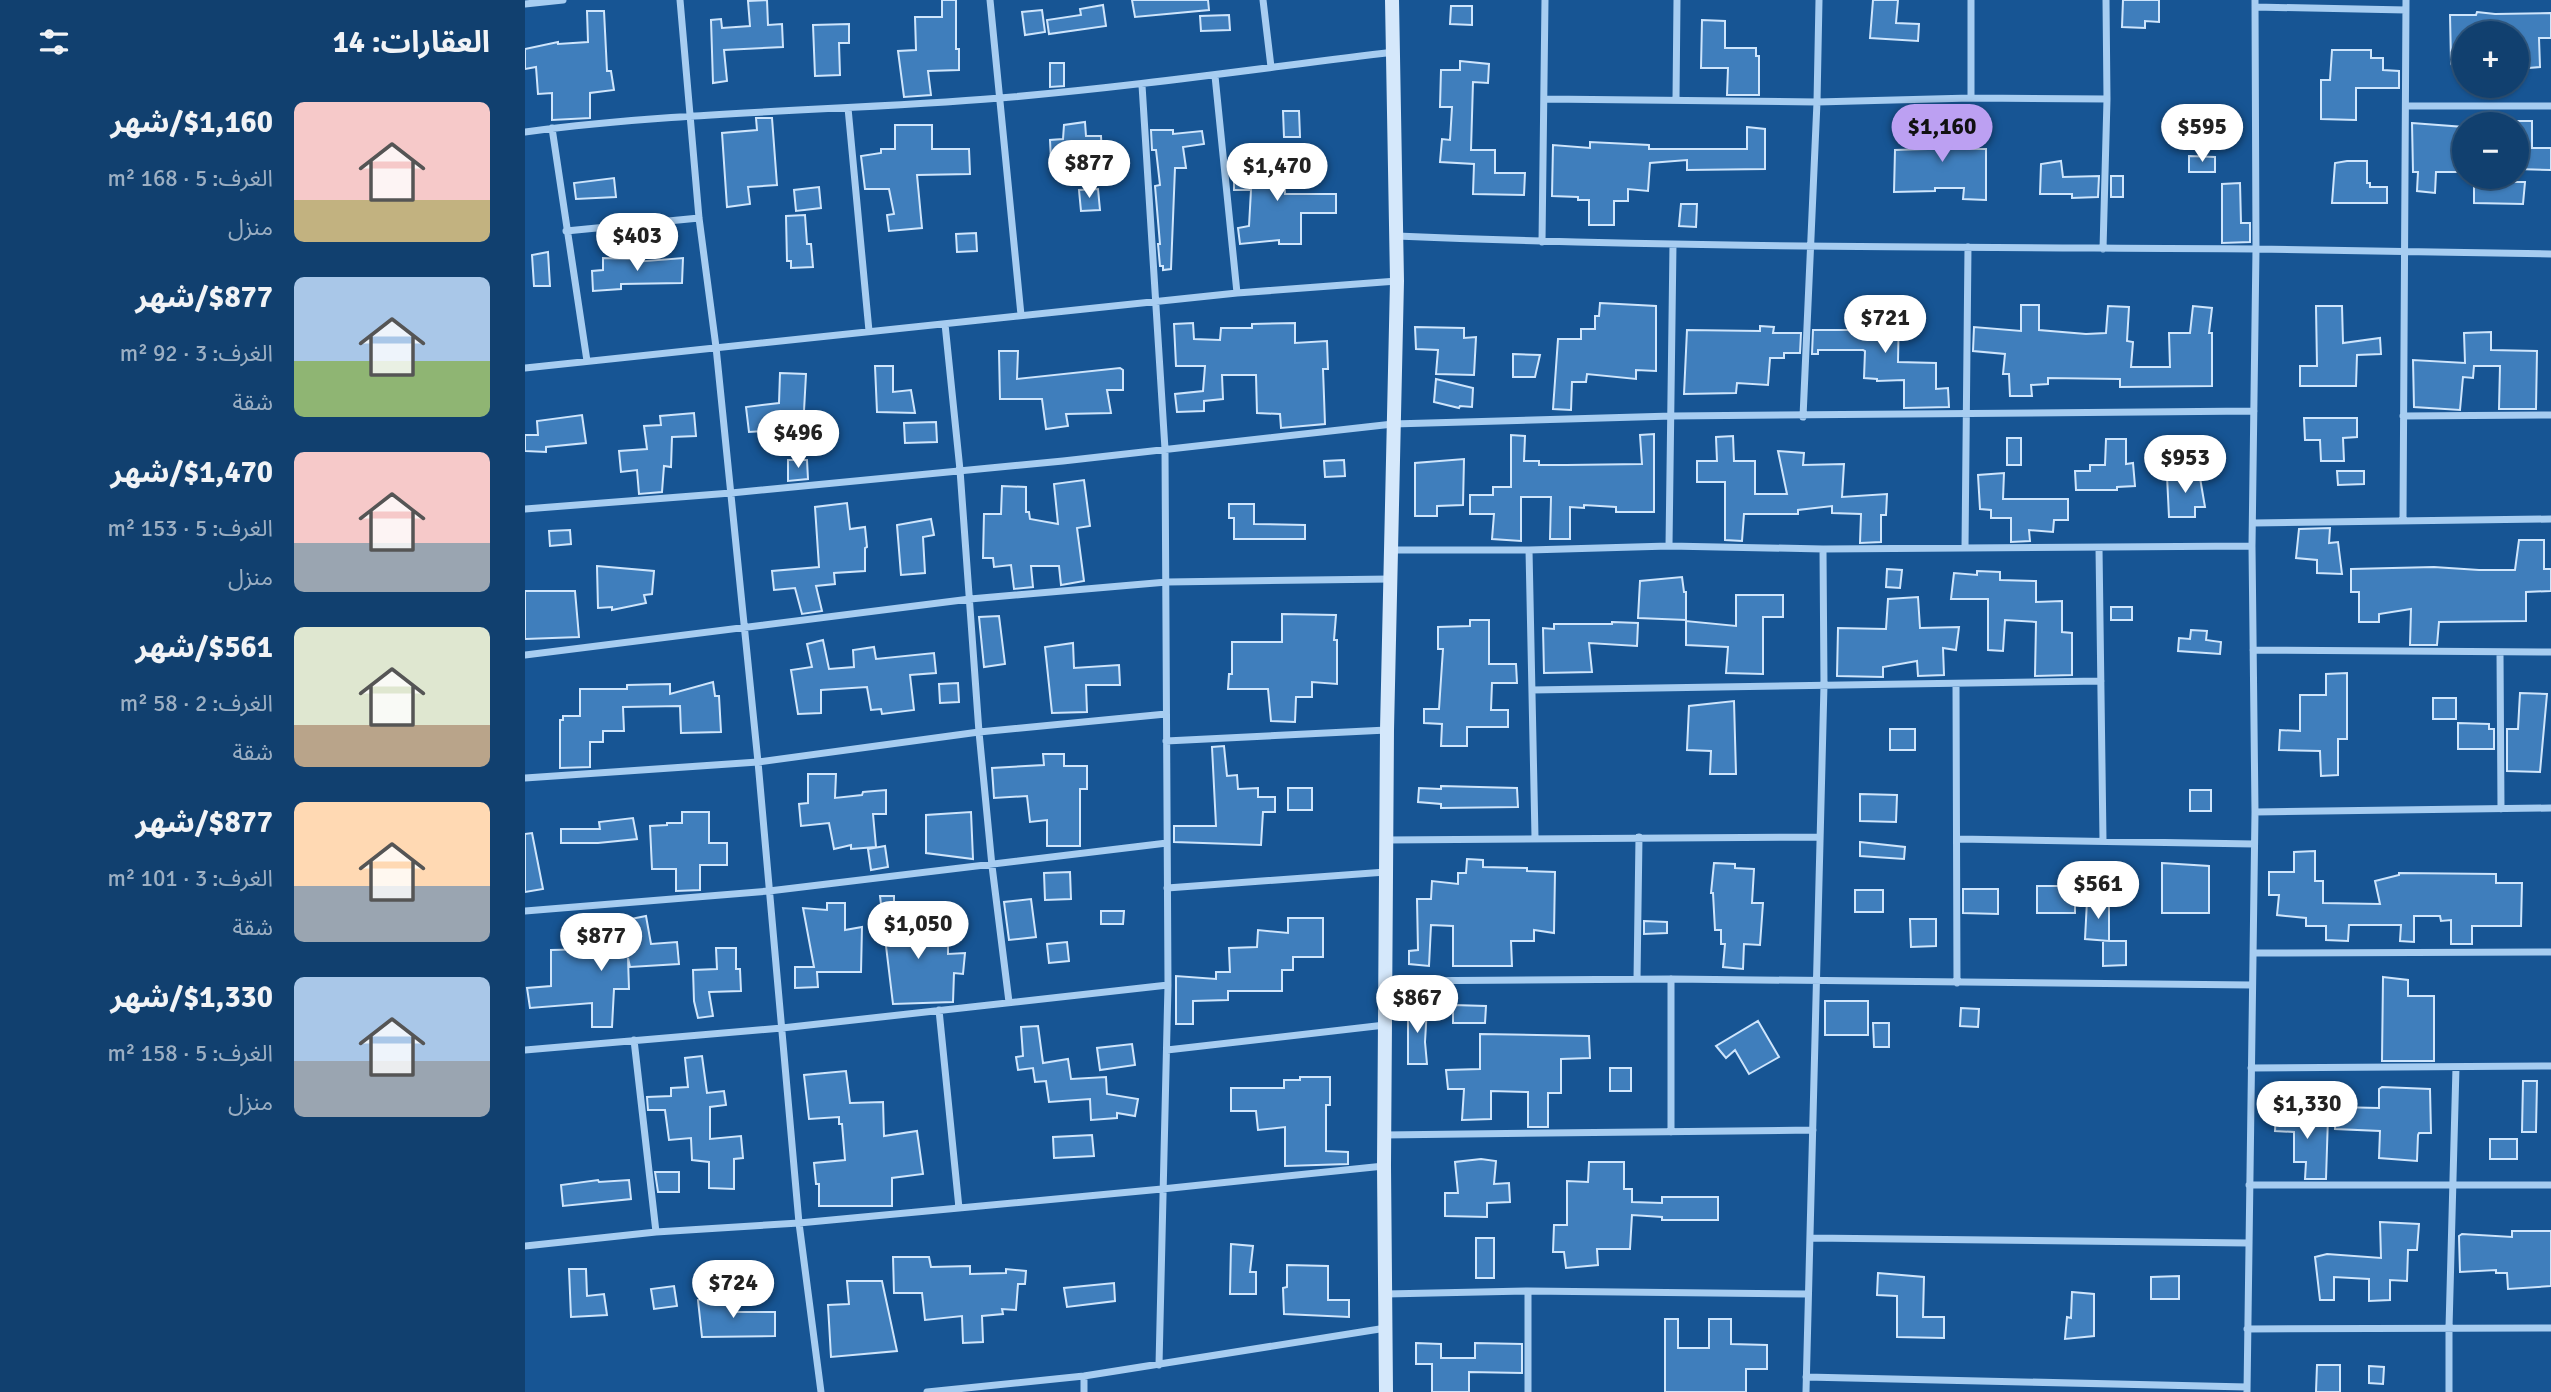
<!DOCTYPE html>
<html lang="ar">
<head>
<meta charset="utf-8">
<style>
  body { margin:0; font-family:Signika,"Noto Sans Arabic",sans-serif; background:#1e4b77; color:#f1f3f6; direction:rtl; height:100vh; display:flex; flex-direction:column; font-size:26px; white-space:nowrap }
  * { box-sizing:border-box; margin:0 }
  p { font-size:23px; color:#9cafc3 }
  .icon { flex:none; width:38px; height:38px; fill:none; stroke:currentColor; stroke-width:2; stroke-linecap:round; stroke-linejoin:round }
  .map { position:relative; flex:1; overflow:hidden; direction:ltr }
  .details { display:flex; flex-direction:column; background:#11406f; width:525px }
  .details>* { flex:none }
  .controls { position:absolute; left:1927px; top:21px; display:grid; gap:14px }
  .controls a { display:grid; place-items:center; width:77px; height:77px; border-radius:50%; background:#11406f; box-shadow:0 2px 5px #0004,0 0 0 2px #305982; font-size:35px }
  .price { position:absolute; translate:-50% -60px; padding:0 16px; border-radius:24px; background:#fff; color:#222; font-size:23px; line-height:46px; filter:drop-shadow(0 2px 4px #0008) }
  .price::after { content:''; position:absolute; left:50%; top:42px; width:21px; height:16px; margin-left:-10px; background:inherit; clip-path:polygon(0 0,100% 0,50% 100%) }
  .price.current { background:#bca0f2; color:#111 }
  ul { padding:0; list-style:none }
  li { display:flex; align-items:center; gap:21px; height:175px; padding:0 35px }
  li span { display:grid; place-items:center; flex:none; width:196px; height:140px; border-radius:10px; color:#555 }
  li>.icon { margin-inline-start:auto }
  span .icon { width:84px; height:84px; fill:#fffc; stroke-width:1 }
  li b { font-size:30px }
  h2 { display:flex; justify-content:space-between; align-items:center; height:84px; padding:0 35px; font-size:30px }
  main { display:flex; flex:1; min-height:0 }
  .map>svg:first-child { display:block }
</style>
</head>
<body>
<main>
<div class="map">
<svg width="2026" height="1392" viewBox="0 0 2026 1392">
  <rect width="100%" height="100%" fill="#175594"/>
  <path fill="#3f7ebc" stroke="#cee5fc" stroke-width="2" d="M242,0l1,25 14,-1 1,23 -59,3 3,31 -14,2 -2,-63 10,-1 1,9 28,-2 -2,-25z
    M417,0h14v49h3v21l-31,1 3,24 -27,2 -6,-46 18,-1 -1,-33h27z
    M607,0h76l1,10 -74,7z
    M1348,0h25l-2,23 23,1 -1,17 -48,-3z
    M1598,0h36v22l-14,-1v7l-23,-1z
    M578,5l3,21 -57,8 -2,-14 34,-5 -1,-6z
    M926,6h21v19l-22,-1z
    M517,10l3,22 -20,3 -3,-23z
    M62,11h17l3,60h4l3,19 -24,3v25l-38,2v-27l-14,1 -2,-27 -11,2v-20l33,-7v2l30,-2z
    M1952,12l18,2 56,-1v25h-12l1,29 -23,2v-36h-53v8l-13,21 -1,-47h26z
    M704,15l1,15 -29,1 -1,-15z
    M1177,20l23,1v27h31v8h3v39h-32l1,-27h-27z
    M324,24v19h-10l1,32 -25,1 -2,-51z
    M1807,50h39v8h12v12l16,1v17h-43v32l-35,-1v-39h9z
    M935,61l29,3 -1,19 -15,-1 -2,68h24v23h30l-1,22 -51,-1 1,-30 -34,-2 2,-23 8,1 2,-33h-12l1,-37h19z
    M525,63h14v23l-14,1z
    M758,111h16l1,26h-16z
    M231,118h16l5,67 -29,2 2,17 -23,3 -5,-74 35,-3z
    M1436,120l-1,29h26v51l-23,-1 1,-11h-29v3l-41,1 1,-42 32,-1 4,-28z
    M1992,121h15v27h19v22l-34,-1z
    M560,122l1,14h15l1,20 -51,5 -1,-21 13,-1 1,-14z
    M1887,123l52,4v45h-28l-1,21 -18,-2 1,-19h-5z
    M370,125h37v24h37l1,25 -53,1 5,53 -33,3 -2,-16 7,-1 -5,-25h-24l-4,-33 20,-3v-4h14z
    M1222,127l18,2v40l-78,1v-10l-37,3 -2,28 -20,-2v12h-14v24h-25v-25h-11v-3l-26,-1 1,-51 37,3v-6l59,3v4h98z
    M626,130h22v4l29,-3 2,13 -21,3 3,21h-11l-4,101 -8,1v-4h-3l-2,-22h2l-5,-58 5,-1 -4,-35h-4z
    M759,144l1,50h51v19h-35v31h-22v-4l-39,4 -2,-16 11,-2 2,-36h-17v-21h35l-2,-24z
    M1664,156l26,1v15h-26z
    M1536,161l2,16 36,-1 -1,21 -26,1v-4h-32l1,-30z
    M1822,161h20v22h3v4h17v16h-55l3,-40z
    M1586,176h12v21h-12z
    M89,178l2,19 -40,2 -2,-16z
    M1949,182h51l-2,22 -49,-1z
    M1715,183l1,40h9v19l-28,1v-59z
    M294,187l2,21 -25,3 -2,-21z
    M573,189l2,21 -19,1 -2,-21z
    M1156,204h16l-1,23 -17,-1z
    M280,215l2,29h4l2,23 -22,1v-7h-4l-1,-45z
    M451,233l1,18 -20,1 -1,-18z
    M23,252l2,34h-16l-2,-31z
    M78,258l31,1v3l49,-4 -1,25 -61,1v5l-28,2 -1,-20 11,-1z
    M1075,303l56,3v65l-20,-1v9l-49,-5 -1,8h-14l-1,28 -18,-1 5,-70h23v-10h14v-13h4z
    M1496,305h18v25l47,4 20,-1 2,-27 21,1 -2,34 6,1 -2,25h39l-1,-34h21l3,-27 19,2 -3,25h3v53l-92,1v-8l-72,-1v6l-17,1 1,11h-22l-1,-22h-6l2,-20 -32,-3 1,-24 47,4z
    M1329,306l45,3 -1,53 38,1v26l12,-1 1,19 -45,1v-28l-27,1v-2l-13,-1 1,-27 -2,-1h-45v4h-6l1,-24h39z
    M1791,306h26l1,37 37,-5 1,16 -24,1 -1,31h-56v-20h17z
    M668,323l1,16 26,1 1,-12h31v-4l43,-1v20l32,-2 1,28h-5l2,55 -44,4 -1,-14 -23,-1 -1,-38h-34l1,24 -19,2v10l-27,1 -2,-18 28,-3 2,-25h-29l-2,-42z
    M1235,326l14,1 -1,6h28l-1,20h-16v5h-14l-2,27 -31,-2 -1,10 -52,1 3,-64 73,1z
    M890,327l49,1v10l12,-1 -2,38 -38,-1 2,-24 -22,-1z
    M1966,332v18l46,1 -1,58h-37l1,-43h-26l-1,12 -10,-1 -3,33 -46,-3 -1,-47 52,3 -1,-30z
    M474,351h19l-1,28 103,-11 3,2v20h-16l4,23 -45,1 2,12 -22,3 -4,-30h-42z
    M988,354l27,1 -5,22h-22z
    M350,366h18v26l18,-2 4,23 -38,-1z
    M255,373l26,1 -2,37h-12l1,18 -44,3 -3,-25 33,-4z
    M911,379l37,9 -1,19 -12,-1 -1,2 -25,-6z
    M169,413l2,23 -24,1 -1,30 -7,-1 -2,26 -23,2 -2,-24 -16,2 -2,-21 28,-2 -3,-23 17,-1 -1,-9z
    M57,415l4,28 -40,4v5l-21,-1v-16h13l-1,-14z
    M1779,418h53v19l-14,1 1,23h-23l-1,-21h-15z
    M411,422l1,20 -32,1 -1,-20z
    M1129,434v78h-38v-5l-32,-2v3l-14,-1v32h-20l1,-42h-30v44l-29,-2 2,-25h-24v-19h23v-8h18v-52l14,1 -1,25h15v4h27l76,-1 -2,-29z
    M1208,436l1,25h21v33h32l-9,-43 26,2 -1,12 41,-1 -2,33 45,-3 -1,21h-5v27l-21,1 1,-29 -29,-1v-7l-34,4v4h-54l-2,27 -17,-1v-58h-28v-21h20l-1,-24z
    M1482,438h14v27h-14z
    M1581,439h20v25l7,-1 2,23 -18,1v3h-41l-1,-19h15v-6h15z
    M939,459l-1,46 -26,1v10h-22v-53z
    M263,460h19l1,19 -20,2z
    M819,460l1,16 -20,1 -1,-16z
    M1812,471h27v13l-26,1z
    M1674,472l6,35h-10v10h-26l-2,-41z
    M1479,473l-1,26h65v21h-14l-1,12 -24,-2 1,11 -19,1v-24h-20v-8l-11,-1 -2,-34z
    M559,480l6,46 -13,2 7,53 -23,4 -2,-19h-28l2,21 -19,2 -3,-24 -17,2 -1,-9h-10l1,-44h17l1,-28 24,1v25h3l1,7 28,5 -4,-40z
    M322,503l3,26 15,-2 2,20 -2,1v23l-31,2 1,11 -19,2 6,25 -20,3 -7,-26 -21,2 -2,-19 47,-4 -4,-60z
    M704,504h25v20l51,1v14h-71v-21h-5z
    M406,519l3,16 -11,2 2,36 -24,2 -4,-50z
    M1805,528l-1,15 9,-1 4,32 -25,-1v-13l-21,-2 3,-29z
    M45,530l1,14 -21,2 -1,-15z
    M1994,540h25v29h7v22l-25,1v29l-87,1 -2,23h-27l1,-36 -32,5v8h-20v-30h-8v-23l83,-2 45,3h36z
    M72,566l57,5 -2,23 -8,1 2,8 -34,7v-3l-14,1z
    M1362,569l15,1 -2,18 -14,-1z
    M1452,571l23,1v8l36,1v21l26,-1v31l10,1v42l-37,1 1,-54 -31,-2 -2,31 -15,-1v-51h-37l3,-26 23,2z
    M1157,577l2,15h2v28l-48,-2 2,-37z
    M0,591h50l4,46 -54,2z
    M1211,595h47v22h-20v57l-37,-1 2,-26 -42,-2v-24l50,5z
    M1393,597l2,31 39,-1 -3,23 -13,-2 1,27 -26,1 -1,-15 -34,6v10l-46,-1 1,-48 48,1 2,-30z
    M1586,607h21v13h-21z
    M757,614l54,1 -2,25h3v44l-25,-2v15h-16l-1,25 -24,-1 -3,-32h-40l1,-15h3v-32h50z
    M474,616l6,48 -21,3 -5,-50z
    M945,620h19v44h27l1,19h-25l-1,27h17v17h-41v19h-26l1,-22 -18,-1v-14h15l4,-60h-5v-22l32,-1z
    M1087,622l26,1 -1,23 -48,-3 3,29 -48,1 -1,-45 11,1v-5h58z
    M1666,630l16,1 -1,9 15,2 -1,12 -42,-3 1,-13 11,1z
    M298,640l6,29 25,-2 -1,-17 21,-3 2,12 58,-6 2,20 -26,2 4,35 -32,4 -1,-5 -10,1 -4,-23 -46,3v23l-23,1 -7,-44 21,-3 -5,-23z
    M548,643l1,25 45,-3 1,20h-34l1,27 -35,1 -7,-66z
    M1822,673v66h-9v36l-17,1 -1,-25 -41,-1 1,-20 20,1v-36h26v-21z
    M188,682l2,14h4l2,36 -40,1 -1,-27 -57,1 1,24h-21v11h-13v25l-30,1v-48h3v-4h17v-27h47v-4l43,-1v10z
    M433,683l1,19 -19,1 -1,-19z
    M1995,693l27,1 -7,78 -33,-1v-42h11z
    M1908,698h23v21h-23z
    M1209,701l2,73h-26l1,-23 -24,-1 2,-44z
    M1933,723l31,1v5h5v20h-36z
    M1365,729h25v21h-25z
    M699,746l3,30 10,-1 1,14 20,-1v9h17v15h-12l-2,33 -87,-3v-16h42l-4,-79z
    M518,754h21v12h23v23h-7v57h-33v-26l-17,2 -3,-26 -33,2 -2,-30 52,-3z
    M283,774h28l-1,24 27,-3 1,-3 23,-2v24h-13l3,33 -25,2v-4l-17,4 -5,-26 -28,3 -2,-22 9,-1z
    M916,786l76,2 1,19 -77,1v-4l-23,-2 1,-14 22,1z
    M763,788h24v22h-24z
    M1665,790h21v21h-21z
    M1335,794l37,1 -1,27 -36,-1z
    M157,812h27v31h18v22h-27v25l-24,1v-22h-24l-2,-43 17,-1v-2h15z
    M446,812l2,47 -47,-6v-38z
    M108,818l4,21 -39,4h-37v-14h39l-1,-7z
    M7,833l11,56 -18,3v-58z
    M1335,842l45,5 -1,12 -44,-3z
    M360,846l3,21 -17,3 -3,-21z
    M1790,851v30h8v22l57,1 -5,-23 24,-6v-2l97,1v9h26l-1,43h-49v18h-21v-24l-10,1 -1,-5h-26v26l-14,-1 1,-16h-52l-1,16 -22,-1v-14h-20v-8l-29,-3 2,-20h-10v-23h25v-20z
    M942,859l16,1v7l44,1v3l28,1 -1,61 -20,-3v11h-23l1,25h-59v-40l-22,-1 -2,41 -20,-2v-13l9,-1 -1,-51h14l1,-18 26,3v-11h8z
    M1189,863l21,1v4l19,1 -2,34h11l-3,42 -16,-1 -1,25 -20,-2 2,-23h-4v-14h-6l-2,-37h-2z
    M1637,863l47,3v47h-47z
    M545,872l1,27 -26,1 -1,-27z
    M1512,886h38v27h-38z
    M1438,889h35v25l-35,-1z
    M1330,890h28v22h-28z
    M355,896h14v25l21,-1 1,11 19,-3 2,18h11v8l17,-1 -2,21 -9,-1 -1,29 -60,2z
    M506,899l5,38 -27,3 -5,-38z
    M1584,900v41l-24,-2 2,-38z
    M302,903h18v27l17,-3 -1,45h-44l1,15 -23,1v-21h19l-11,-59 24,2z
    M576,911h23l-1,13h-22z
    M121,916l5,28 26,-2 2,22 -49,3 -2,-9 1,31h-15l-2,38h-20v-24l-62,5 -3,-20 24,-2v-36l46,-1v10l31,-3 -7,-35z
    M763,918h35v39h-30v13h-11v21h-54v9l-35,1v23h-17v-48l40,3v-7h14l-1,-24 28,-1 1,-17 30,3z
    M1385,919h26v27l-25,1z
    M1119,921l23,1v11l-23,1z
    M1578,941h23v24l-23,1z
    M542,942l2,19 -20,2 -2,-19z
    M191,948h20v21h4l1,22 -32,1 4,24 -15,2 -4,-17 -1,-31 24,-1z
    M1858,977l25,3v16h26v65h-52z
    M1300,1001h43v34h-43z
    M928,1005l33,1 -1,17h-32z
    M883,1006l19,1 -2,35 2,22h-19z
    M1436,1008l18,1 -1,18 -18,-1z
    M1233,1021l21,36 -30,17 -14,-24 -9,8 -10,-12z
    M1348,1023h16v24h-15z
    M513,1026l5,37 25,-4 3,20 35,-2 1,17 31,5 -3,17 -18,-3v5l-26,2 -1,-21 -41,3 -3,-21 -11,1 -2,-14 -15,2 -2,-13 7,-1 -2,-29z
    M955,1034l109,2 1,22 -29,1v34h-13v34h-20v-35l-37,-1v28l-29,1 2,-31h-16l-2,-19 34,-1z
    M607,1044l3,21 -35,5 -3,-22z
    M177,1056l5,37 17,-2 2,14 -16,2v32l31,-3 2,22 -9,1v30l-25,-1v-26l-17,-2 -1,-22 -22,2 -4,-30h-17l-1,-13 24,-1v-8l17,-1 -3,-29z
    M1085,1068h21v23h-21z
    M321,1071l4,32 33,-1 1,34 33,-5 6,43 -31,4v28h-73v-22h-3l-2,-21 31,-3 -3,-36h-3v-7l-30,2 -5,-44z
    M775,1077h30v28h-4v46l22,1v12l-63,2v-39l-27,3 -2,-19h-25v-23h53v-8h16z
    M1998,1081h14l-1,51h-14z
    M1857,1087l48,2 1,44h-12l-1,2 -1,26 -38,-3 1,-27 -45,-2 1,-22 43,1v-19z
    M1751,1111l27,2v5l25,-1 -2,62h-21l1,-17h-12v-30l-19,-1z
    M567,1135l2,21 -40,2 -1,-21z
    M1965,1139h27v20h-27z
    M956,1159l15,2 -2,23 15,-1 1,19 -23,1v14l-42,-1v-23h13l-3,-31z
    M1064,1162h35v27h8v13l30,1v-6h56v23h-56v-3l-30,-2 -2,34h-33l1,16 -32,3 -2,-16h-11l1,-27h13v-44l21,1z
    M130,1172h24v20h-21z
    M73,1180l1,2 30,-2 2,19 -68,7 -2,-21z
    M1855,1222l39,2 -2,26h-9l-1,31 -17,-1v20l-21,1v-22l-35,-2v23h-14l-5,-43 12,-3 54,4z
    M1987,1231h39v55l-43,3 -1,-16h-11v-3l-36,2 -1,-36 3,-2 50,3z
    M951,1238h18v40h-18z
    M706,1244l22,2 -3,26h6v22h-26z
    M368,1257h36l2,10 39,-1v8l36,-1v-4l20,2 -1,13h-7l-2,26 -14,-1 1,5 -21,2 1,26 -20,1 -1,-27 -37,4 -3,-27h-28z
    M762,1265l41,1v34h21v17l-65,-3 -1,-26 4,-1z
    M44,1269h17l1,27 17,-2 3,21 -36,2z
    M1353,1273l46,4 -1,40h21v21l-47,-1v-41l-20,-1z
    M1654,1276v23h-28v-22z
    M322,1281h35l15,70 -66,6 -3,-52 21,-1z
    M589,1283l1,18 -48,6 -3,-19z
    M149,1286l3,20 -23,3 -3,-20z
    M1547,1292l22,2v42l-29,3 2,-22 4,1z
    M210,1295l1,17h39v24l-73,1 -4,-37z
    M1140,1319h13v29h31v-29h22v25l36,1v24h-21v23h-81z
    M891,1343l25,1v14h34v-15l47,1v29l-53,-1v20h-37v-28h-16z
    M1792,1365h23v27h-24z
    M1844,1366l15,1 -1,17 -14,-1z"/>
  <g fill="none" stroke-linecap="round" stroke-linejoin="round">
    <path stroke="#a7cdf1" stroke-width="7" d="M155,0l19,218 17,129 42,415 41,461 22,169
      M465,0l31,315
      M738,0l8,67
      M1581,0l1,99
      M0,4l38,-4
      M1730,7l151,3
      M690,76l22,217
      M617,85l23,364 3,536 -9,380
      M1446,98v-98
      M1020,99l272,3 154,-4 136,1 -4,150
      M1151,99l1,-99
      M1881,106h145
      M323,108l21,223
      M27,128l35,233
      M0,132c157,-21 317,-21 475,-34 132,-11 262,-30 394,-46
      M41,231l133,-13
      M872,236c286,12 572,11 858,13 99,1 197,4 296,5
      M1017,242l3,-242
      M420,324l15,146 19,262 13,134 17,136
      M0,368l712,-75 160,-12
      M1878,416l148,-1
      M1278,417l14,-315 2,-102
      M0,509l206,-16 332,-32 330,-37 279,-8 582,-5
      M1878,521l3,-521
      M1728,523l298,-4
      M1144,546l4,-302
      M1440,548l3,-301
      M1574,548l4,292
      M866,550h138l140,-4 154,3 429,-3
      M1004,550l6,287
      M1728,650l298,2
      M1975,652l1,157
      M0,655l445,-56 197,-17 224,-3
      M1431,684l1,299
      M1007,690l569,-9
      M641,741l221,-11
      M0,778l233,-16 221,-30 187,-18
      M1730,812l296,-4
      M1432,839l297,5
      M862,840l433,-3
      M642,888l219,-16
      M0,911l244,-20 398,-48
      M1729,953l297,-1
      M1112,979l2,-142
      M860,981l286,-2 581,6
      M414,1010l20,198
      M109,1040l22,192
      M0,1050l257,-22 386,-43
      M642,1050l218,-25
      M1726,1068l300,-2
      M1146,1132v-153
      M859,1135l429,-5
      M1724,1185h302
      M1285,1238l438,5
      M0,1246l131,-14 143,-9 363,-34 222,-23
      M861,1294l142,-3 280,3
      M1722,1329l304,-1
      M559,1376v16
      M1281,1377l441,10
      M402,1392l157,-16 302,-48
      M1003,1392v-101
      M1281,1392l18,-707 -1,-136
      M1722,1392l8,-580 -3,-266 4,-297 -1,-249
      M1924,1392v-64l7,-261"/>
    <path stroke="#d5e8fb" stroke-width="14" d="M861,1392l-2,-226 3,-436 10,-449 -5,-281"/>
  </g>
</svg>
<div class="controls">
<a>+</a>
<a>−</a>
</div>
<b class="price current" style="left:1417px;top:164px">$1,160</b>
<b class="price" style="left:1677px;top:164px">$595</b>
<b class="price" style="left:564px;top:200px">$877</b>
<b class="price" style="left:752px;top:203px">$1,470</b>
<b class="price" style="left:112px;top:273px">$403</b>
<b class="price" style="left:1360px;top:355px">$721</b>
<b class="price" style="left:273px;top:470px">$496</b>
<b class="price" style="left:1660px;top:495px">$953</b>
<b class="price" style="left:1573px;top:921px">$561</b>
<b class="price" style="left:393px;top:961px">$1,050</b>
<b class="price" style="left:76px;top:973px">$877</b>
<b class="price" style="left:892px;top:1035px">$867</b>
<b class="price" style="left:1782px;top:1141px">$1,330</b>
<b class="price" style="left:208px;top:1320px">$724</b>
</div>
<section class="details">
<h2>العقارات: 14<svg class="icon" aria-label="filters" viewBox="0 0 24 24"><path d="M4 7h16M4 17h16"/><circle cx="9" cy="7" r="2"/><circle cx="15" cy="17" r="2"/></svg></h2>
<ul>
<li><span style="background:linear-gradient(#f6c9c9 70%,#c2b280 0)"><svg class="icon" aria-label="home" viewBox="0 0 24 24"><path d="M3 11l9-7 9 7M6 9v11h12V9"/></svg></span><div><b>$1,160/شهر</b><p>الغرف: 5 · 168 m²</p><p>منزل</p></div></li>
<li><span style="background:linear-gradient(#a9c7e8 60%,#8fb573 0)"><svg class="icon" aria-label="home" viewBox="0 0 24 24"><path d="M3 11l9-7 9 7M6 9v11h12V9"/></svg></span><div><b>$877/شهر</b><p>الغرف: 3 · 92 m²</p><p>شقة</p></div></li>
<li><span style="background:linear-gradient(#f6c9c9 65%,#9aa5b1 0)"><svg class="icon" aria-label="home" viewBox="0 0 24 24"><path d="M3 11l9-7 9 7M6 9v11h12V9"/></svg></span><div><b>$1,470/شهر</b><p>الغرف: 5 · 153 m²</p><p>منزل</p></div></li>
<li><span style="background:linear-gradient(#dfe7d0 70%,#b9a48a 0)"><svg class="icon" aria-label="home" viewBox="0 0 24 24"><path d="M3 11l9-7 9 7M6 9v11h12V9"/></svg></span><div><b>$561/شهر</b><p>الغرف: 2 · 58 m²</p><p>شقة</p></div></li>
<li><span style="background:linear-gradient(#ffd9b3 60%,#9aa5b1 0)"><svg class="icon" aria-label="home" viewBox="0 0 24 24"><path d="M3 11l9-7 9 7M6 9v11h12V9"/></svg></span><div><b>$877/شهر</b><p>الغرف: 3 · 101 m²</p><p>شقة</p></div></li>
<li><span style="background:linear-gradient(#a9c7e8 60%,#9aa5b1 0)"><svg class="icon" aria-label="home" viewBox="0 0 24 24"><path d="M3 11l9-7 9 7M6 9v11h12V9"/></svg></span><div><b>$1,330/شهر</b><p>الغرف: 5 · 158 m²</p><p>منزل</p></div></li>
</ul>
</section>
</main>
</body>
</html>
